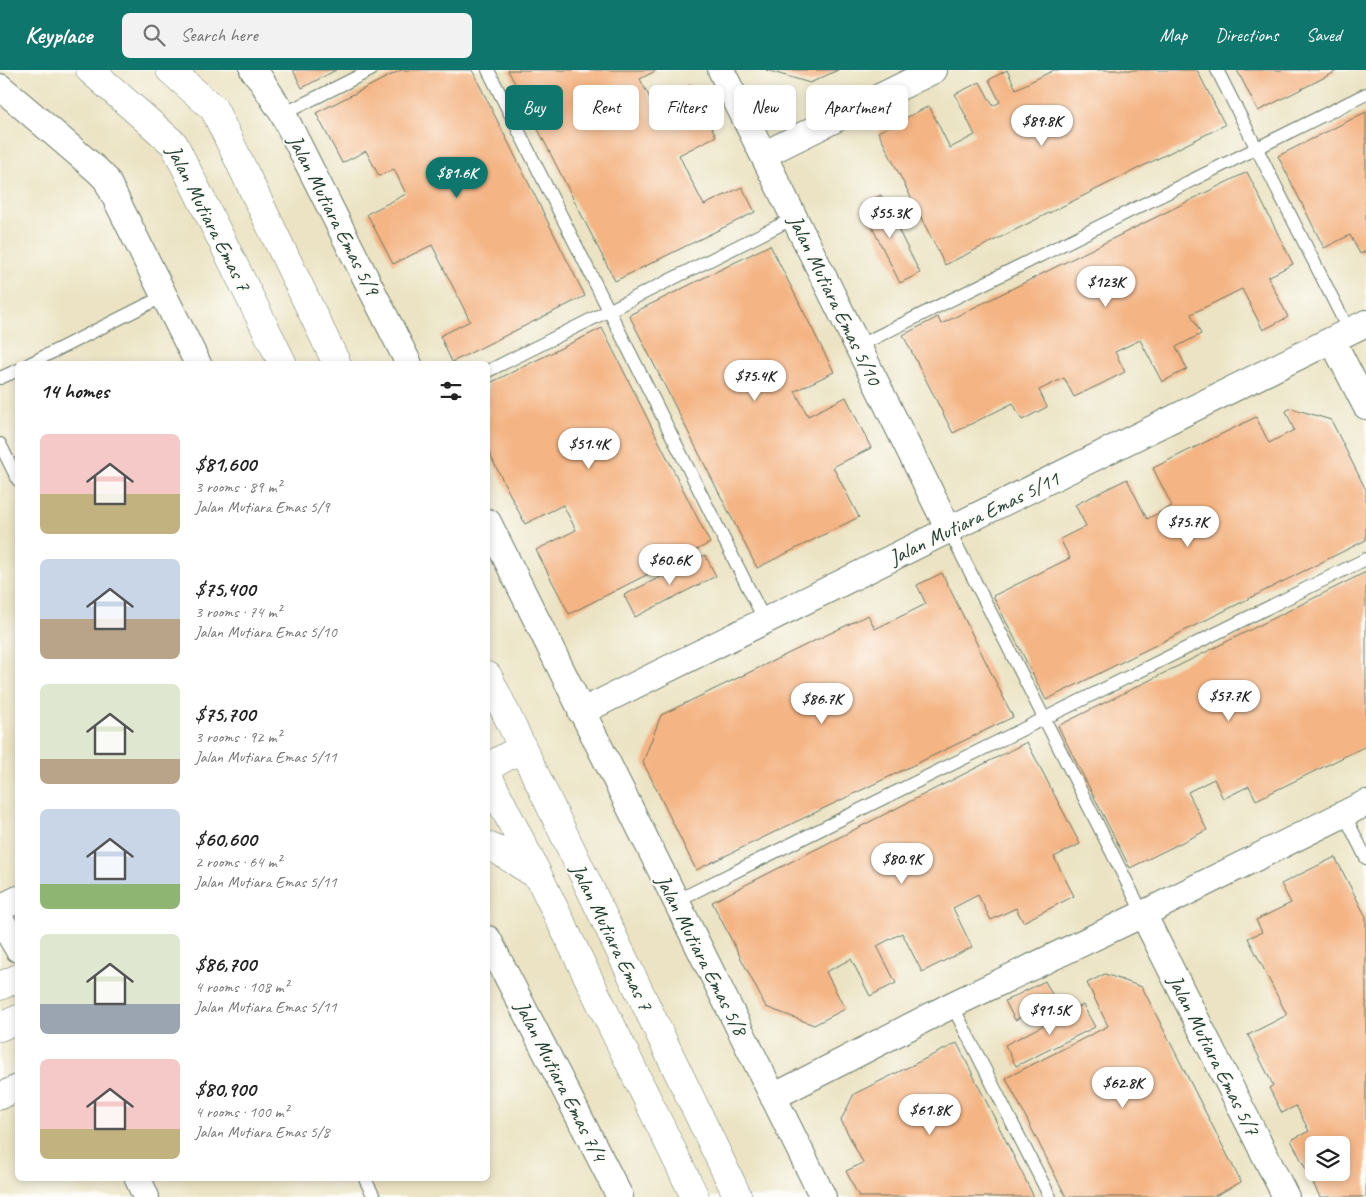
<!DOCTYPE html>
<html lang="en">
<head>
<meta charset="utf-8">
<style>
  body { margin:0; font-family:Caveat,sans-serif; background:#f2f2f2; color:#222; height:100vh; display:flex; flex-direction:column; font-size:19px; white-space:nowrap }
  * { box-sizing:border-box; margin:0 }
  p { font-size:16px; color:#767676 }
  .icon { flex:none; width:28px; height:28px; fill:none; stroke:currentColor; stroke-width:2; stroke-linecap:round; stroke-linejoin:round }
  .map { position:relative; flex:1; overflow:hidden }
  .sheet { position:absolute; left:15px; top:291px; width:475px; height:820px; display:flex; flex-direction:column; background:#fff; border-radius:8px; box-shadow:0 2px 8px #0003 }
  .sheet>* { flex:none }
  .hud { position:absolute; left:505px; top:15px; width:475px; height:45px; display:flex; gap:10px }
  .tools { position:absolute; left:1305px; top:1066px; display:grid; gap:10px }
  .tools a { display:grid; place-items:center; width:45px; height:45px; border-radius:8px; background:#fff; box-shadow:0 2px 8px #0003; font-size:25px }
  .price { position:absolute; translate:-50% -42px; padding:0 11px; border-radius:18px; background:#fff; color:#222; font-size:16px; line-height:32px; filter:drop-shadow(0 1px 2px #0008) }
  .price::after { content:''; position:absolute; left:50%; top:30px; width:15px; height:11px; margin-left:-8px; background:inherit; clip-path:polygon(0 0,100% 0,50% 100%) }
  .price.selected { background:#0f766e; color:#fff }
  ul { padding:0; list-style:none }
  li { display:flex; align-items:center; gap:15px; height:125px; padding:0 25px }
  li span { display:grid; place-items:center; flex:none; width:140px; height:100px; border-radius:8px; color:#555 }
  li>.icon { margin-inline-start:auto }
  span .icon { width:60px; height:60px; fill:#fffc; stroke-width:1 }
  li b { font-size:21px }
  h2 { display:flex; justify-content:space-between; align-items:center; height:60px; padding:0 25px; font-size:21px }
  .chip { padding:0 18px; border-radius:8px; background:#fff; box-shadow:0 2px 8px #0003; font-size:18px; line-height:45px }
  .chip.selected { background:#0f766e; color:#fff }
  header { display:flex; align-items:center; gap:30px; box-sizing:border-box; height:70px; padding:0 25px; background:#0f766e; color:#fff }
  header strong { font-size:24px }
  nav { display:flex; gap:28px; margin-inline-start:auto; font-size:18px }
  .search { width:350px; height:45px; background:#f2f2f2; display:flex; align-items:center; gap:12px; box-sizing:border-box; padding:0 18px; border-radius:8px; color:#767676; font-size:19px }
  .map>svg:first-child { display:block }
</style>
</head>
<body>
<header>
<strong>Keyplace</strong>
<div class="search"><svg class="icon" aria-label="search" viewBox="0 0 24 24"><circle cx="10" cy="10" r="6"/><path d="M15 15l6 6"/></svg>Search here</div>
<nav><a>Map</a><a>Directions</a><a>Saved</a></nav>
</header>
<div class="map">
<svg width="1366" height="1127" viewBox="0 0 1366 1127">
  <rect width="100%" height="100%" fill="#fdfcf7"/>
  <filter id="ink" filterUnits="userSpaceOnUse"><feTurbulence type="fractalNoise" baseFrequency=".02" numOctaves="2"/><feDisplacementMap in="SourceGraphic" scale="10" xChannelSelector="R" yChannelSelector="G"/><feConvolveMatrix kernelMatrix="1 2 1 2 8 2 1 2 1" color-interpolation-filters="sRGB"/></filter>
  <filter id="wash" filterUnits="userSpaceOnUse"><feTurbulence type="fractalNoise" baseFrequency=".0096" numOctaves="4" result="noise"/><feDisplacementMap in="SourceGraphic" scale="20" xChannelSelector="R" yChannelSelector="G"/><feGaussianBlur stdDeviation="1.12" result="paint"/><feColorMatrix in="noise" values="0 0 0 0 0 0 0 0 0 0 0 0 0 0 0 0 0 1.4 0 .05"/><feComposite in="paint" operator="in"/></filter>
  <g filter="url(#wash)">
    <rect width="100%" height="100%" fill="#ebe3c3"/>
    <g id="blocks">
      <path fill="#f4b483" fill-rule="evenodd" d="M293,0h43l-34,18z
        M401,0h71l113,226 -133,66 -12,-26 30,-15 -38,-76 -39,19 -26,-50 39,-20 -12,-25 -15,7 -13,-25 -24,12 -26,-50z
        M508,0h149l-17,9 13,25 37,-19 26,51 -37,19 12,25 13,25 38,-18 13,25 -140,69z
        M766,0h72l-28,13z
        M1007,0l9,19 38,-19h143l28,55 -280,140 -67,-133 51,-26 21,42 25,-13 -20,-41 25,-12 13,24 7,-4 -11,-22z
        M1237,0h102l-81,41z
        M1366,42v139l-6,3 -10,-19 -26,13 -46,-92z
        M1247,102l46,92 -25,13 20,40 -25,13 -21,-41 -51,25 10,20 -25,13 11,22 -25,13 -22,-42 -25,12 10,20 -26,13 -25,12 -10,-19 -25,12 8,17 -25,13 -9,-17 -60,30 -50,-98 35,-18 3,7z
        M881,125l39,78 -20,10 -39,-78z
        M770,175l64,127 -39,19 13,25 38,-19 25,51 -38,19 26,50 -102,51 -128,-253z
        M602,258l108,215 -141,71 -33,-64 40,-20 -13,-25 -38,19 -37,-73v-67z
        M1291,338l40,12 35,70v50l-320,160 -53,-104 77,-38 -10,-19 26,-13 -11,-21 52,-26 20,40 25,-13 -19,-38 103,-51 13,26 25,-13 -8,-19z
        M705,485l11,21 -81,41 -11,-22z
        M1366,502v174l-110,54 -7,-14 -26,13 -9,-20 -26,13 19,38 -77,38 -72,-142z
        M942,503l71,144 -317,153 -53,-108 18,-47 207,-100 7,14 51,-25 -9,-19z
        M1027,672l53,102 -26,13 20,39 -51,26 -7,-14 -25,12 -13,-25 -25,13 19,39 -50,25 -20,-39 -25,13 19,37 -26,13 -19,-37 -25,13 19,37 -31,16 -48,-18 -54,-105z
        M1335,787l31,60v280h-46l-29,-57 18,-9 -13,-25 -14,7 -13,-25 4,-3 -25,-50 39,-20 -39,-77 14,-6 -6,-12 35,-17 -10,-19zM1314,1075h27v27h-27z
        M1105,904l37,13 99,195 -28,15h-147l-60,-119 102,-52 -21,-43z
        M1045,911l10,19 -40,20 -10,-19z
        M1083,935l12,22 -79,39 -11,-21z
        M957,973l77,154h-175l-13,-26 17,-8 -22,-43 13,-26z"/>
    </g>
  </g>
  <g filter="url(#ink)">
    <use href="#blocks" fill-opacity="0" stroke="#676" stroke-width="1"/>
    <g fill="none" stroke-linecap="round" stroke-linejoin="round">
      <defs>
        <path id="service" d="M488,0l277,551
          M1217,0l132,261
          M283,44l88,-44
          M858,276l508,-252
          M29,294l135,-68
          M488,301l306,-153
          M0,308l18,-8
          M0,374l18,36
          M949,460l194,384
          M1344,744l22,44
          M676,831l690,-342
          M952,935l98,192
          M365,1109l9,18"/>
        <path id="minor" d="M253,0l6,7 24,37 126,250
          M721,0l228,460
          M0,17l97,83 9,9 92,185
          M763,85l171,-85
          M1332,270l34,66
          M488,452l335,675
          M581,642l785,-389
          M0,838l18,-9
          M1143,844l143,283
          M0,848l18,31
          M488,869l132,258
          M0,1026l18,-8
          M773,1027l179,-92 191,-91 223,-111
          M138,1109l8,18"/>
        <path id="tertiary" d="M90,0l84,74 109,220
          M170,0l44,39 123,255
          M488,606l250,521
          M488,697l34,-19
          M488,706l51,101 156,320
          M488,776l11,5 39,25
          M0,916l18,-8
          M0,957l18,-8"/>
      </defs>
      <use href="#service" stroke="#676" stroke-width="14"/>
      <use href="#minor" stroke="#676" stroke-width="28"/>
      <use href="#tertiary" stroke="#676" stroke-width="29"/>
      <use href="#service" stroke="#fff" stroke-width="12"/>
      <use href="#minor" stroke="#fff" stroke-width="26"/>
      <use href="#tertiary" stroke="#fff" stroke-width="28"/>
    </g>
  </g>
  <g text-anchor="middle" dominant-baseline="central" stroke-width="4" stroke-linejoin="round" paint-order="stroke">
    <g font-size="21" fill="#1f3d34" stroke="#fdfcf7">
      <text transform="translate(334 145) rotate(63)">Jalan Mutiara Emas 5/9</text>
      <text transform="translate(209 148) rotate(63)">Jalan Mutiara Emas 7</text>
      <text transform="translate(835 230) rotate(64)">Jalan Mutiara Emas 5/10</text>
      <text transform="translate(974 448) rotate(-26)">Jalan Mutiara Emas 5/11</text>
      <text transform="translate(612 867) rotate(64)">Jalan Mutiara Emas 7</text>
      <text transform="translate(702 885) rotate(63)">Jalan Mutiara Emas 5/8</text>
      <text transform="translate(1214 985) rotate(63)">Jalan Mutiara Emas 5/7</text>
      <text transform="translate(561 1011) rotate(63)">Jalan Mutiara Emas 7/4</text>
    </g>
  </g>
</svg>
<div class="tools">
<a><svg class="icon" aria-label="layers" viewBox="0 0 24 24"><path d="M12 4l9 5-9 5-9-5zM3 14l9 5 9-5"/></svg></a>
</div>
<b class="price" style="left:1042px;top:77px">$89.8K</b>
<b class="price selected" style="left:457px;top:129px">$81.6K</b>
<b class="price" style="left:890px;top:169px">$55.3K</b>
<b class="price" style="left:1106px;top:238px">$123K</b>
<b class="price" style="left:755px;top:332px">$75.4K</b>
<b class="price" style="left:589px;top:400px">$51.4K</b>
<b class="price" style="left:1188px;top:478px">$75.7K</b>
<b class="price" style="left:670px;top:516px">$60.6K</b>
<b class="price" style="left:1229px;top:652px">$57.7K</b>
<b class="price" style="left:822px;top:655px">$86.7K</b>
<b class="price" style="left:902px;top:815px">$80.9K</b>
<b class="price" style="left:1050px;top:966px">$91.5K</b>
<b class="price" style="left:1123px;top:1039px">$62.8K</b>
<b class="price" style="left:930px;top:1066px">$61.8K</b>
<div class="hud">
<a class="chip selected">Buy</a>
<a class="chip">Rent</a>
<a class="chip">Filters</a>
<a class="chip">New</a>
<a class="chip">Apartment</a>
</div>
<section class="sheet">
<h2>14 homes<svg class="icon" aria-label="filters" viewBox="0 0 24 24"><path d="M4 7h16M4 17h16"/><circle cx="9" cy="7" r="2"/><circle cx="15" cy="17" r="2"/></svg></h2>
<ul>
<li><span style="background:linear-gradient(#f6c9c9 60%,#c2b280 0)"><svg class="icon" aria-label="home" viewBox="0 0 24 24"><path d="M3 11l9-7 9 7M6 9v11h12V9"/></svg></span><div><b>$81,600</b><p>3 rooms · 89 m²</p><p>Jalan Mutiara Emas 5/9</p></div></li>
<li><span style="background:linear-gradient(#c9d6e8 60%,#b9a48a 0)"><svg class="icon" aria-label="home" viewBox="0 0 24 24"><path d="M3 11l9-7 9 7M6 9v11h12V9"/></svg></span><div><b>$75,400</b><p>3 rooms · 74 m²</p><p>Jalan Mutiara Emas 5/10</p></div></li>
<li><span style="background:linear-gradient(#dfe7d0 75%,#b9a48a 0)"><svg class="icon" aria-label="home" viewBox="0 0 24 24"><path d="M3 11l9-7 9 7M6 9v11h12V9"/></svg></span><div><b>$75,700</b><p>3 rooms · 92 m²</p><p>Jalan Mutiara Emas 5/11</p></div></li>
<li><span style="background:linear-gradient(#c9d6e8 75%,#8fb573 0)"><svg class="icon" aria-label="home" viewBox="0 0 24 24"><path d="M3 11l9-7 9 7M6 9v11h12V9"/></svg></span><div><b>$60,600</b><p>2 rooms · 64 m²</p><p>Jalan Mutiara Emas 5/11</p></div></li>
<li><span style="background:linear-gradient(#dfe7d0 70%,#9aa5b1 0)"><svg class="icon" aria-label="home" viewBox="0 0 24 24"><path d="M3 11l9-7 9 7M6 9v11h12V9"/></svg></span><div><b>$86,700</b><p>4 rooms · 108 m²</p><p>Jalan Mutiara Emas 5/11</p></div></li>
<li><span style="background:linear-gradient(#f6c9c9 70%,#c2b280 0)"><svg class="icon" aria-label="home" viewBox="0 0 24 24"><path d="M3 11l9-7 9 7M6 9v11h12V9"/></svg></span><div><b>$80,900</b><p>4 rooms · 100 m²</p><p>Jalan Mutiara Emas 5/8</p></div></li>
</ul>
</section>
</div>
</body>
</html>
